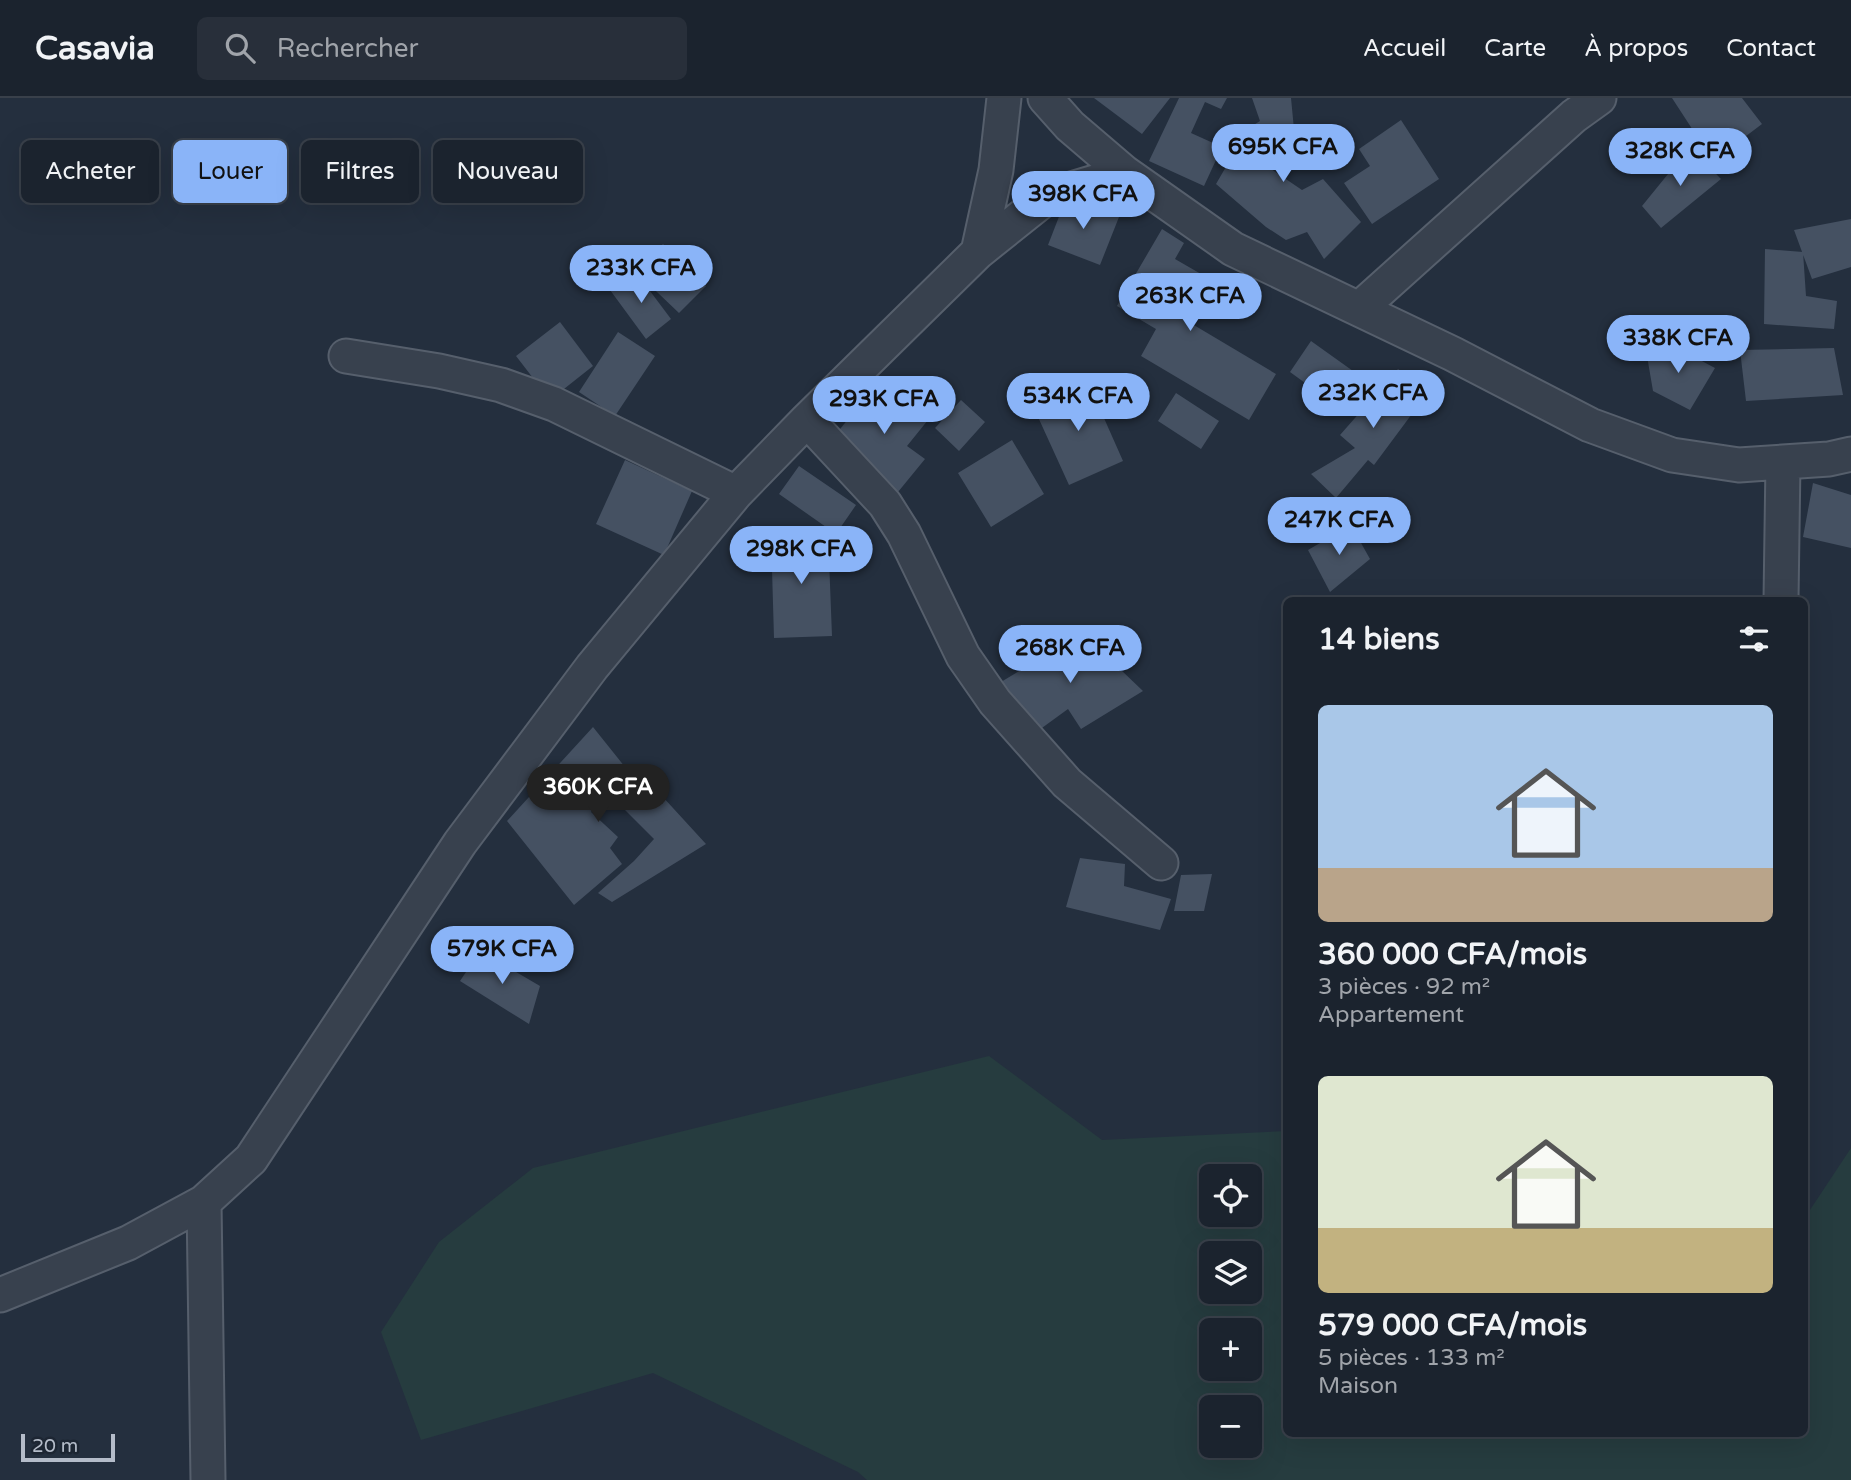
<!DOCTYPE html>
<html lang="fr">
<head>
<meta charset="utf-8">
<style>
  body { margin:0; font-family:"Varela Round",sans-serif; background:#282f3a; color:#f1f3f6; height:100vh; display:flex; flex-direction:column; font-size:26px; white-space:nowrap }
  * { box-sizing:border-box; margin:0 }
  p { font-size:23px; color:#a0a4aa }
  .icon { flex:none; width:38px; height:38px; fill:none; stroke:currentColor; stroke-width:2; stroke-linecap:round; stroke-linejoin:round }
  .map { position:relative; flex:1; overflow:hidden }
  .sheet { position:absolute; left:1283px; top:499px; width:525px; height:840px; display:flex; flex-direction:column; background:#1b232e; border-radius:10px; box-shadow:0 7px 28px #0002,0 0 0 2px #39404a }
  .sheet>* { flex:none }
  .hud { position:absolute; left:21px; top:42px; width:665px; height:63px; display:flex; gap:14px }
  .fabs { position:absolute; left:1199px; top:1066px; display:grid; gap:14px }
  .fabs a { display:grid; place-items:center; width:63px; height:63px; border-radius:10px; background:#1b232e; box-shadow:0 7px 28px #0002,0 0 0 2px #39404a; font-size:35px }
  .scale { position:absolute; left:21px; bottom:18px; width:94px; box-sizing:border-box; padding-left:7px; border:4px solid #b4bcc9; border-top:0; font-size:19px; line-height:24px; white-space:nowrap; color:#b4bcc9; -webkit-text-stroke:5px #1d2633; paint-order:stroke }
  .price { position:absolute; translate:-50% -60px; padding:0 16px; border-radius:24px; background:#8ab4f8; color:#111; font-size:23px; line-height:46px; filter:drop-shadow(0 2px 4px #0008) }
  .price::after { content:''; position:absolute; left:50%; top:42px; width:21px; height:16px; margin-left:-10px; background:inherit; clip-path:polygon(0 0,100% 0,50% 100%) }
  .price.active { background:#222; color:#fff }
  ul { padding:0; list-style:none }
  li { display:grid; align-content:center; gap:14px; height:371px; padding:0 35px }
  li span { display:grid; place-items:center; height:217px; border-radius:10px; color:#555 }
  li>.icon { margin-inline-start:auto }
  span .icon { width:126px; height:126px; fill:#fffc; stroke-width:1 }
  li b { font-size:30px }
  h2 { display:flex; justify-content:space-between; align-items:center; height:84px; padding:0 35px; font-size:30px }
  .chip { padding:0 24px; border-radius:10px; background:#1b232e; box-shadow:0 7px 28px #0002,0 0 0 2px #39404a; font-size:24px; line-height:63px }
  .chip.active { background:#8ab4f8; color:#111 }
  header { display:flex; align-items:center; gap:42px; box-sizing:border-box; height:98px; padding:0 35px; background:#1b232e; border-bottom:2px solid #39404a }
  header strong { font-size:33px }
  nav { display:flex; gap:38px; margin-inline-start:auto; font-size:24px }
  .search { width:490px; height:63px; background:#282f3a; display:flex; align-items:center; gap:18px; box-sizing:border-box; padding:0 24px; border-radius:10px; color:#a0a4aa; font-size:26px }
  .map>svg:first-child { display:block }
</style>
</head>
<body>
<header>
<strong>Casavia</strong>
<div class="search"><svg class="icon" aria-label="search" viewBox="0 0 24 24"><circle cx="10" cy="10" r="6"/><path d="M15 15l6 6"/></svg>Rechercher</div>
<nav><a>Accueil</a><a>Carte</a><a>À propos</a><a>Contact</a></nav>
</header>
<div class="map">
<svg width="1851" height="1382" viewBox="0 0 1851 1382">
  <rect width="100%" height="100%" fill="#242f3e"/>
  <path fill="#263c3f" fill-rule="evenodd" d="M989,958l113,84 184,-9v302h518v-214l47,-71v332h-984l-9,-8 -205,-99 -232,67 -40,-108 58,-90 94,-74zM1211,1078h39v38h-39zM1211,1155h39v39h-39zM1211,1232h39v38h-39zM1211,1309h39v39h-39z"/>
  <path fill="#455162" d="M1094,0h76l-28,36z
    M1179,0h48l-6,11 -16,-7 -14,31 31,14 -18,39 -55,-25z
    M1252,0h39l5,52 -47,4 53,36 21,-11 38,43 -37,37 -17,-27 -21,8 -20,-13 -50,-43 18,-31 2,-17 24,-15z
    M1672,0h70l20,26 -49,37z
    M1401,22l38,59 -67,45 -28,-41 26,-17 -11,-17z
    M1690,49l31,32 -60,49 -19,-22z
    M1067,98l52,21 -19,48 -52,-20z
    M1851,121v48l-39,12 -18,-49z
    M1162,131l22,14 -9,16 26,15 -24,41 99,59 -27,46 -108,-64 15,-27 -39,-23z
    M663,146l43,42 -27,27 -43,-41z
    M1765,151l38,3 3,44 31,5 -3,28 -70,-5z
    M635,173l36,48 -25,20 -36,-49z
    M560,224l33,44 -43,34 -34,-44z
    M618,234l37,24 -40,60 -36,-24z
    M1311,243l49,35 -22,31 -48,-35z
    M1666,244l49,26 -25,42 -37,-19 -6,-35z
    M1834,250l9,47 -97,6 -6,-51z
    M1398,271l31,22 -55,74 -6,-5 -32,38 -25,-24 44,-26 -15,-13z
    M879,282l49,40 -21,26 18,13 -27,33 -65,-54z
    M1088,284l35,79 -54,24 -36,-79z
    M1176,295l43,28 -18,28 -43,-28z
    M961,302l24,22 -26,29 -24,-23z
    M1012,342l32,54 -53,33 -33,-54z
    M625,362l67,31 -28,64 -68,-31z
    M799,368l57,39 -20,29 -57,-40z
    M1813,385l38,12v53l-48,-11z
    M1351,427l19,34 -40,33 -22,-42z
    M828,435l4,103 -58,2 -3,-103z
    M1089,531l32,41 22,21 -62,38 -13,-20 -33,24 -39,-48z
    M593,629l32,40 16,26 10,-9 55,60 -94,58 -14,-9 36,-32 20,-22 -47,-47 -16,20 27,25 -8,11 12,16 -48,41 -67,-84z
    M1080,760l45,6 -1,22 47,13 -11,31 -94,-23z
    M1212,776l-8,37h-30l7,-36z
    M480,853l60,35 -11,38 -69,-43z"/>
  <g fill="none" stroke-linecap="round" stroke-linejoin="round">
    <defs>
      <path id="minor" d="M1045,0l25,28 55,47 108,76 220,105 137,71 82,30 67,10 90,-6 22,-5
        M978,154l70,-56 77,-23
        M1359,211l215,-193 25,-18
        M346,258l93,15 62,14 53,19 182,89
        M807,322l78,84 19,30 59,122 32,46 72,81 94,80
        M1781,502l2,-138
        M204,1104l4,278
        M0,1197l128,-52 76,-41 47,-43 209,-316 132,-176 144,-174 71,-73 171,-168 18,-82 8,-72"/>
    </defs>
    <use href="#minor" stroke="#565f6c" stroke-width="37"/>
    <use href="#minor" stroke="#38414e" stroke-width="33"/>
  </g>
</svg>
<div class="fabs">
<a><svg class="icon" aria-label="locate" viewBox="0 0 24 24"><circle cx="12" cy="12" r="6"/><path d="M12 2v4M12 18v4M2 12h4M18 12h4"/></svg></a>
<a><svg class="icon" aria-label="layers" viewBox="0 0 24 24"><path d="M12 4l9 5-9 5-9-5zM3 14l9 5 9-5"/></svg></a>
<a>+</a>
<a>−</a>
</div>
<div class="scale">20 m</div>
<b class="price" style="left:1283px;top:86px">695K CFA</b>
<b class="price" style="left:1680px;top:90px">328K CFA</b>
<b class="price" style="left:1083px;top:133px">398K CFA</b>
<b class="price" style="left:641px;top:207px">233K CFA</b>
<b class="price" style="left:1190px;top:235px">263K CFA</b>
<b class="price" style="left:1678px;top:277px">338K CFA</b>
<b class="price" style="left:1373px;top:332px">232K CFA</b>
<b class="price" style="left:1078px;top:335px">534K CFA</b>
<b class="price" style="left:884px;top:338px">293K CFA</b>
<b class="price" style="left:1339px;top:459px">247K CFA</b>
<b class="price" style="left:801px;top:488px">298K CFA</b>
<b class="price" style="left:1070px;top:587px">268K CFA</b>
<b class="price active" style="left:598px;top:726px">360K CFA</b>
<b class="price" style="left:502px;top:888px">579K CFA</b>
<div class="hud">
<a class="chip">Acheter</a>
<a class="chip active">Louer</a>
<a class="chip">Filtres</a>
<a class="chip">Nouveau</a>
</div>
<section class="sheet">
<h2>14 biens<svg class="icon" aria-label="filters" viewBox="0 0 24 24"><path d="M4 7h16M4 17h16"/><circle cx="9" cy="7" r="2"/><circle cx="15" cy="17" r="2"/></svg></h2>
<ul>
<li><span style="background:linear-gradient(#a9c7e8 75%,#b9a48a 0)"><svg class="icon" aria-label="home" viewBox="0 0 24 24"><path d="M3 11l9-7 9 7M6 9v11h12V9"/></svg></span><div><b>360 000 CFA/mois</b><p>3 pièces · 92 m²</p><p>Appartement</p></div></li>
<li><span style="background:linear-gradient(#dfe7d0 70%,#c2b280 0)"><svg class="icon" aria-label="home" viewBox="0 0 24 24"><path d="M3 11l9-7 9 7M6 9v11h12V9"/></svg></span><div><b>579 000 CFA/mois</b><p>5 pièces · 133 m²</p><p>Maison</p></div></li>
</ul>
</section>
</div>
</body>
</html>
